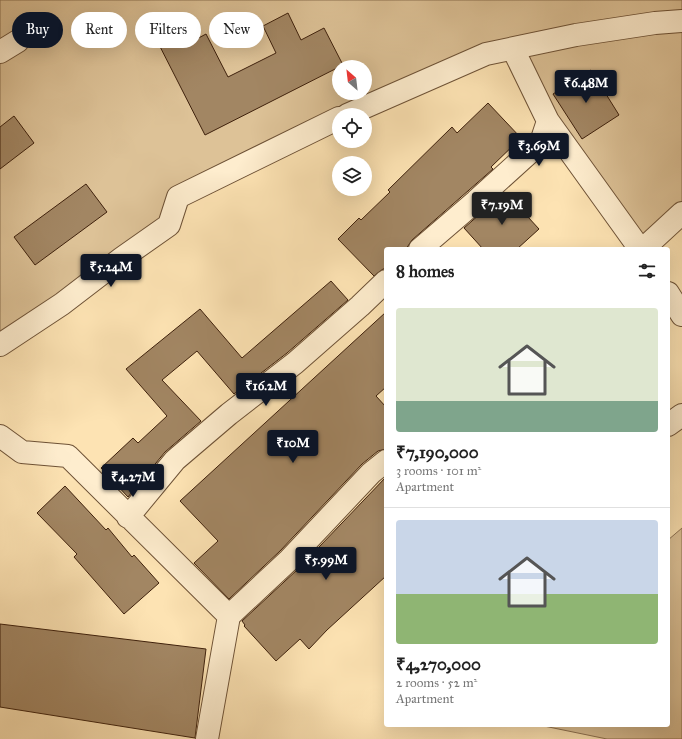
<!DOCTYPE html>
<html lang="en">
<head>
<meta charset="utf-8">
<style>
  body { margin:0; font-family:"IM FELL Great Primer",serif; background:#f2f2f2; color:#222; height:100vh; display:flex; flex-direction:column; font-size:15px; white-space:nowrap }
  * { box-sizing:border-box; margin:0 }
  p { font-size:13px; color:#767676 }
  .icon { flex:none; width:22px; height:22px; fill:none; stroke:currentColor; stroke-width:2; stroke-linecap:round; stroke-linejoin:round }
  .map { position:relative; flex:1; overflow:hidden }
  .details { position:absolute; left:384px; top:247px; width:286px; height:480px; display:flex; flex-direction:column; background:#fff; border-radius:4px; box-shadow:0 4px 16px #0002 }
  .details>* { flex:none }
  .banner { position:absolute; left:12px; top:12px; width:312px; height:36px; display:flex; gap:8px }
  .needle { width:26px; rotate:332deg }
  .tools { position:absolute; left:332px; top:60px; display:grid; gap:8px }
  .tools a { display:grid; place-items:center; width:40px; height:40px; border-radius:50%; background:#fff; box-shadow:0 4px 16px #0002; font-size:20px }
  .price { position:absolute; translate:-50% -34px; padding:0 9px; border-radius:4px; background:#111827; color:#fff; font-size:13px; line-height:26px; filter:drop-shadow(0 1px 2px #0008) }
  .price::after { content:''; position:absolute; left:50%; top:24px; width:12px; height:9px; margin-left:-6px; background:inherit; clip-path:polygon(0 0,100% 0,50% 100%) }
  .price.selected { background:#222; color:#fff }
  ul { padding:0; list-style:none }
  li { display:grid; align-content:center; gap:8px; height:212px; padding:0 12px }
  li+li { border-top:1px solid #e0e0e0 }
  li span { display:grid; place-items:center; height:124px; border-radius:4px; color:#555 }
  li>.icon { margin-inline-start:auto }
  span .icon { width:72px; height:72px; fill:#fffc; stroke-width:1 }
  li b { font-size:17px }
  h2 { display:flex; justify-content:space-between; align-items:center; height:48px; padding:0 12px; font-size:17px }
  .pill { padding:0 14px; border-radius:18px; background:#fff; box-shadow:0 4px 16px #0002; font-size:14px; line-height:36px }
  .pill.selected { background:#111827; color:#fff }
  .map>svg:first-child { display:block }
</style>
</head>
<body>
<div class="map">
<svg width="682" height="739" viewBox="0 0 682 739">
  <rect width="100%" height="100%" fill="#fde3b3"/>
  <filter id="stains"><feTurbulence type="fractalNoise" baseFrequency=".005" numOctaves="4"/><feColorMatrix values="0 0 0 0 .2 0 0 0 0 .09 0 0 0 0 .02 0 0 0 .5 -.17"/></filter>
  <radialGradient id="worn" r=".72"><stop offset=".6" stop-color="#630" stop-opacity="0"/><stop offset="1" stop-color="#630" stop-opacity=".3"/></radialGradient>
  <path fill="#ddc297" stroke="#8e7252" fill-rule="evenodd" d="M0,0h682v16l-137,20 -359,151 -22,33 -164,126zM339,67h26v26h-26z
    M682,25v187l-40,34 -47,-66 -80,-130z
    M682,528v211h-75l-68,-14h129v-185z"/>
  <path fill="#a28663" stroke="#3f210c" d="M288,13l13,27 23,-12 19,37 -138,70 -56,-110 19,-10 9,19 10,-5 6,12 13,-7 22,43 48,-24 -13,-27z
    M591,70l28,45 -37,24 -29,-45z
    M488,103l33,35 -30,29 2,2 -81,71 -6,9h-20v20h-3l-9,7 -36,-37 21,-21 2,2 29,-28 -2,-2 64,-63 5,6z
    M14,116l20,27 -34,26v-42z
    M86,184l21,28 -72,53 -21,-28z
    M505,192l34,37 -22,20h-34l-19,-21z
    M331,281l17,19 -61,53 -53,41 -37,-43 -35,29 39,41 -36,31 -37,45 -27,-29 32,-30 5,5 29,-27 -41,-47 74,-60 42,49z
    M386,312v75l-10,9 10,11v42l-8,2 -16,13 -82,87 -51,48 -35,-36 24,-22 -38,-40z
    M386,477v99l-59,54 -18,19 -9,-10 -24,22 -32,-35 1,-1 -3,-4 56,-52z
    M65,486l41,44 2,-2 24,29 2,-2 25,28 -35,31 -50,-57 3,-3 -40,-41z
    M0,624l206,25 -11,89 -195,-31z"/>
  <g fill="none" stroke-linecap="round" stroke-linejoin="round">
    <defs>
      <path id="minor" d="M0,52l18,-11
        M347,115l139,-61 90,-19 79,-12 27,-2
        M548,121l92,128
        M420,249l56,-48 65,-59 7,-21 -35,-72
        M643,249l39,-36
        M668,293l14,22
        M0,345l62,-41 60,-46 47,-33 9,-28 161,-79
        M668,425l14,-10
        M0,436l22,16 46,4 161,160
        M128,517l47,-57 54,-46 66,-51 65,-57 26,-25
        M207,739l22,-123 60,-56 82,-87 15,-12"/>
    </defs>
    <use href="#minor" stroke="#6e5236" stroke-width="24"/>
    <use href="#minor" stroke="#feedce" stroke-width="22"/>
  </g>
  <rect width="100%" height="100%" filter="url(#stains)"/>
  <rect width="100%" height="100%" fill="url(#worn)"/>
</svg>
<div class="tools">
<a><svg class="needle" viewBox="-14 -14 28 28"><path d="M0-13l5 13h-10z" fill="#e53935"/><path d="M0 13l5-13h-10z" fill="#767676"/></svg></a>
<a><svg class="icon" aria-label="locate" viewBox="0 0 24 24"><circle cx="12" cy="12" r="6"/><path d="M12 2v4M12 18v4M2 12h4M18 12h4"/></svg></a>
<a><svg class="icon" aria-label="layers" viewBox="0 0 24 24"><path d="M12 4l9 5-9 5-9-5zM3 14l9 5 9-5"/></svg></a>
</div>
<b class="price" style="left:586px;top:104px">₹6.48M</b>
<b class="price" style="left:539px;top:167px">₹3.69M</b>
<b class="price selected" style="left:502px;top:226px">₹7.19M</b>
<b class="price" style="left:111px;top:288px">₹5.24M</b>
<b class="price" style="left:266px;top:407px">₹16.2M</b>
<b class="price" style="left:293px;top:464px">₹10M</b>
<b class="price" style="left:133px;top:498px">₹4.27M</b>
<b class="price" style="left:326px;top:581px">₹5.99M</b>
<div class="banner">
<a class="pill selected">Buy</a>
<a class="pill">Rent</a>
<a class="pill">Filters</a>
<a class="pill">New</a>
</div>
<section class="details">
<h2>8 homes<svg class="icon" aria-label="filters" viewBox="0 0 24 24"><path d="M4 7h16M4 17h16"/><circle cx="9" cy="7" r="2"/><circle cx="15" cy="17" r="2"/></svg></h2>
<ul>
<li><span style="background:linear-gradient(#dfe7d0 75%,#7fa58c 0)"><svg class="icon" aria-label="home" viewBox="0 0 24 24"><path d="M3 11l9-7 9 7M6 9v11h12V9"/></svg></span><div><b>₹7,190,000</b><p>3 rooms · 101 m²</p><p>Apartment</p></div></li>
<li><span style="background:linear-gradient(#c9d6e8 60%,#8fb573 0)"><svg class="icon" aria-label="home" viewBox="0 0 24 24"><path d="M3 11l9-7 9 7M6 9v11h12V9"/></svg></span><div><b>₹4,270,000</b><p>2 rooms · 52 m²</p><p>Apartment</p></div></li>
</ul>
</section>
</div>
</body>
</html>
